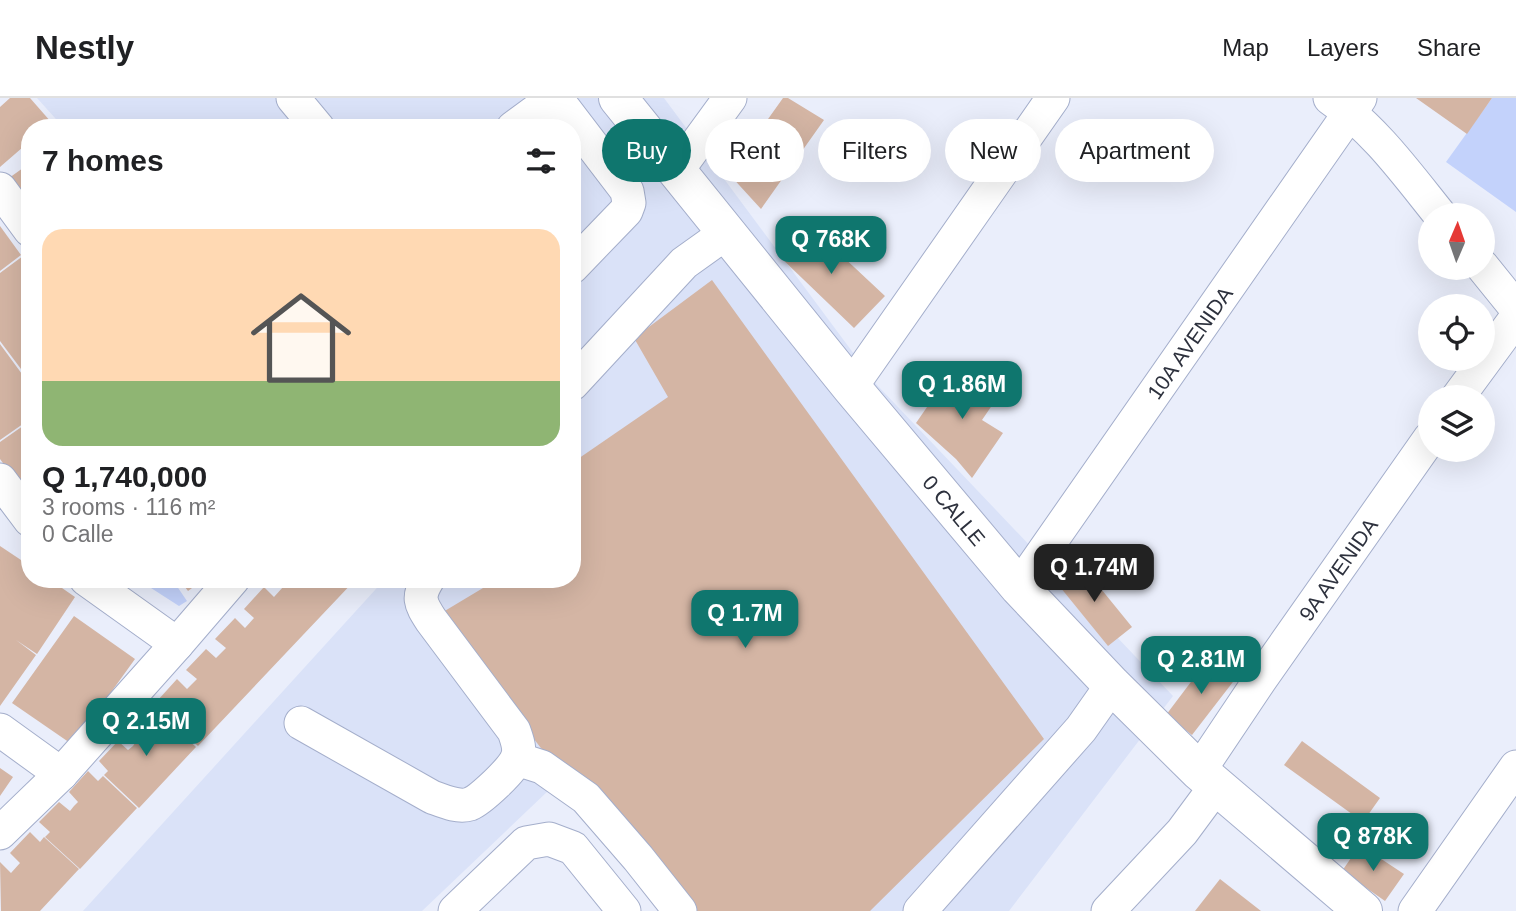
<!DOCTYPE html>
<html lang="en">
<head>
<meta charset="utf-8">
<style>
  body { margin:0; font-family:Helvetica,sans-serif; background:#f2f2f2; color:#202124; height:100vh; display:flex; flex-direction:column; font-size:26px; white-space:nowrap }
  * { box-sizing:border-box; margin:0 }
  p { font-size:23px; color:#757577 }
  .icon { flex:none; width:38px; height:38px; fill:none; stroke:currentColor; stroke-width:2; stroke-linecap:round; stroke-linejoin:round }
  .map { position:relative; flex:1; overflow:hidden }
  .side { position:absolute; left:21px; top:21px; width:560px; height:469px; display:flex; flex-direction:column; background:#fff; border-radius:28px; box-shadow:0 7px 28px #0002 }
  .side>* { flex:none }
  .banner { position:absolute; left:602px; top:21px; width:665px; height:63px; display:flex; gap:14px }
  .needle { width:46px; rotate:2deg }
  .buttons { position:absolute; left:1418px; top:105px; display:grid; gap:14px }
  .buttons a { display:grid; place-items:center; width:77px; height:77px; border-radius:50%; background:#fff; box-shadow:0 7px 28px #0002; font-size:35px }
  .price { position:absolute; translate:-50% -60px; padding:0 16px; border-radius:14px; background:#0f766e; color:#fff; font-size:23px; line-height:46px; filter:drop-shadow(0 2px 4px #0008) }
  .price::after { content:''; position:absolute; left:50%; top:42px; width:21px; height:16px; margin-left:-10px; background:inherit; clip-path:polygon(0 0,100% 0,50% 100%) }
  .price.on { background:#222; color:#fff }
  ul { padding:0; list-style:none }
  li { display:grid; align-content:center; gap:14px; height:371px; padding:0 21px }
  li+li { border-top:2px solid #e0e0e0 }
  li span { display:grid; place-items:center; height:217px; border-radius:21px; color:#555 }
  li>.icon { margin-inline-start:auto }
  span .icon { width:126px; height:126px; fill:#fffc; stroke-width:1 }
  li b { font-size:30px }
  h2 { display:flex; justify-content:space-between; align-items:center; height:84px; padding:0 21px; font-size:30px }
  .tag { padding:0 24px; border-radius:32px; background:#fff; box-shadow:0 7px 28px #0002; font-size:24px; line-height:63px }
  .tag.on { background:#0f766e; color:#fff }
  header { display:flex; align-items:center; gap:42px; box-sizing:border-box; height:98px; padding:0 35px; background:#fff; border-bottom:2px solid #e0e0e0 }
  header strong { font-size:33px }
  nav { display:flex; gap:38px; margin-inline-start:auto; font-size:24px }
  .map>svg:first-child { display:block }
</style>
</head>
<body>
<header>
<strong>Nestly</strong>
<nav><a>Map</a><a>Layers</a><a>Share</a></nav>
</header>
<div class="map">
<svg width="1516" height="813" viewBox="0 0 1516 813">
  <rect width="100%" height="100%" fill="#eaeefb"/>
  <path fill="#dae2f8" d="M37,0h627l213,287 296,311 -164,215h-334l-106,-140 -147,140h-339l302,-332h187v-451h-508z"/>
  <path fill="#c3d2fb" d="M1492,0h24v114l-70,-50z
    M137,481h35l15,22 -8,5z"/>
  <path fill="#d4b5a4" d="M10,0h20l21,24 -6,6h-15v13l-30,26v-60z
    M783,0h5l36,22 -63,89 -32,-35z
    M1416,0h76l-25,36z
    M30,65v44l-21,-29z
    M808,126l77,72 -31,32 -76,-73z
    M0,128l21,29 -21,16z
    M23,158l7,9v116l-30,-40v-68z
    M712,182l332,459 -174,172h-203l-229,-296 60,-36h74v-116l96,-66 -34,-59z
    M0,246l30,41v34l-30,21z
    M954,270l43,30 -15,22 21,13 -31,45 -16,-19 -40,-36z
    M30,323v79l-30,-41v-17z
    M0,448l30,20v13h19l26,18 -38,57 -21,-14 20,15 -36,51z
    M1080,465l52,64 -24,19 -52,-64z
    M179,481h25l-16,12z
    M275,481h81l-158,167 -35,-32 4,-4 -9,-10 19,-21 10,10 10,-10 -11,-9 20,-21 10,9 10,-10 -11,-9 20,-21 10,10 9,-10 -10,-9 20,-22 10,10 9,-10z
    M74,518l61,43 -62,86 -61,-42z
    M1209,560l27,20 -44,57 -26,-20z
    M147,612l10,9 4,-4 35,32 -57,61 -35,-33 4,-4 -9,-10 19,-20 10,9 5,-4 4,-6 -10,-9z
    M1302,643l78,57 -17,24 -79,-57z
    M0,670l13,9 -13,19z
    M88,673l10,10 5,-5 34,32 -57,61 -35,-32 5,-5 -11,-10 20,-20 11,9 4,-5 4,-4 -9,-10z
    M30,734l10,10 4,-5 35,32 -39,42h-39l-1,-49 11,11 9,-10 -10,-10z
    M1360,747l44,29 -19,27 -43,-30z
    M1220,781l41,32h-66z"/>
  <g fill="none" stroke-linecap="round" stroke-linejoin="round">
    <defs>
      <g id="minor">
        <path d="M293,0l25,30"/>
        <path d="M556,0l71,93 2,12 -3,8 -54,56"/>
        <path d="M1330,0c44,30 77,76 110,117"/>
        <path d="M513,30l41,-30"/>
        <path d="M676,74l54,-74"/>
        <path d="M0,91l30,41"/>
        <path d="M1482,168l34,42"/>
        <path d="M572,286l112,-121 42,-30"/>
        <path d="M851,289l202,-289"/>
        <path d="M1458,299l58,-79"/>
        <path d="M0,382l30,40"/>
        <path d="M86,481l91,65"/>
        <path id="s1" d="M1019,489l341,-489"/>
        <path d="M301,625l131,74c11,4 26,11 38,7 10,-4 44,-35 47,-46 4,-9 0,-18 -3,-27l-83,-111c-11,-17 -14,-23 -3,-41"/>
        <path d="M0,632l61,44"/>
        <path d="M517,661l25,8 44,31 52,60 42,53"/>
        <path id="s2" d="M1199,673l61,-91 170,-242"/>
        <path d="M0,735l61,-59 116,-130 56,-65"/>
        <path d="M455,813l71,-68 23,-4 24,9 51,63"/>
        <path d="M920,813l161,-182 31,-44"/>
        <path d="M1108,813l74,-79 34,-46"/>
        <path d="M1415,813l101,-144"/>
      </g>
      <g id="major">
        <path id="s3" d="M618,0l233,289 168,200 93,98 87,86 164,140"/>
      </g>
    </defs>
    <use href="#minor" stroke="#a4aecb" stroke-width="35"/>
    <use href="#major" stroke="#a4aecb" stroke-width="40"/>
    <use href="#minor" stroke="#fff" stroke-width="33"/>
    <use href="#major" stroke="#fff" stroke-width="38"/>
  </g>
  <g text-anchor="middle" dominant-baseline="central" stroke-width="5" stroke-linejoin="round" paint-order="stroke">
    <g font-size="21" fill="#2d313d" stroke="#eaeefb">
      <text stroke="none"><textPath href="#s1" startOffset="298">10A AVENIDA</textPath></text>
      <text stroke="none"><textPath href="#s3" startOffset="532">0 CALLE</textPath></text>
      <text stroke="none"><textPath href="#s2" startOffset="245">9A AVENIDA</textPath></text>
    </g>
  </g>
</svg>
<div class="buttons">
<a><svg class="needle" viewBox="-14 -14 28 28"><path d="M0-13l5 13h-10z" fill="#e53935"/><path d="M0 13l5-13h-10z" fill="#757577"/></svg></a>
<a><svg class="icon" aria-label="locate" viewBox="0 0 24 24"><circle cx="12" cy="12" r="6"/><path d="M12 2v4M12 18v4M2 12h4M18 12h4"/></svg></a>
<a><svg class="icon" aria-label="layers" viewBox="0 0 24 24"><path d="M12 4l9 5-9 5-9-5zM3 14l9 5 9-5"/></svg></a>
</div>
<b class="price" style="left:831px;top:178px">Q 768K</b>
<b class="price" style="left:962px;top:323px">Q 1.86M</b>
<b class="price on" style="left:1094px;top:506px">Q 1.74M</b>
<b class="price" style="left:745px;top:552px">Q 1.7M</b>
<b class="price" style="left:1201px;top:598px">Q 2.81M</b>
<b class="price" style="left:146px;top:660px">Q 2.15M</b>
<b class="price" style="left:1373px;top:775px">Q 878K</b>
<div class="banner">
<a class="tag on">Buy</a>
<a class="tag">Rent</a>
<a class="tag">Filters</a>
<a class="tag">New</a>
<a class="tag">Apartment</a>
</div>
<section class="side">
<h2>7 homes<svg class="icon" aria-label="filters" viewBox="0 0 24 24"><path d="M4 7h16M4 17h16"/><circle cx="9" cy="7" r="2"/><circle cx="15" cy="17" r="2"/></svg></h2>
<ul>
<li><span style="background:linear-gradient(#ffd9b3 70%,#8fb573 0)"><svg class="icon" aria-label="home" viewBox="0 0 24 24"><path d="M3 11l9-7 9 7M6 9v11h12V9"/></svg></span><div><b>Q 1,740,000</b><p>3 rooms · 116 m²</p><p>0 Calle</p></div></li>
</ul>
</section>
</div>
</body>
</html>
